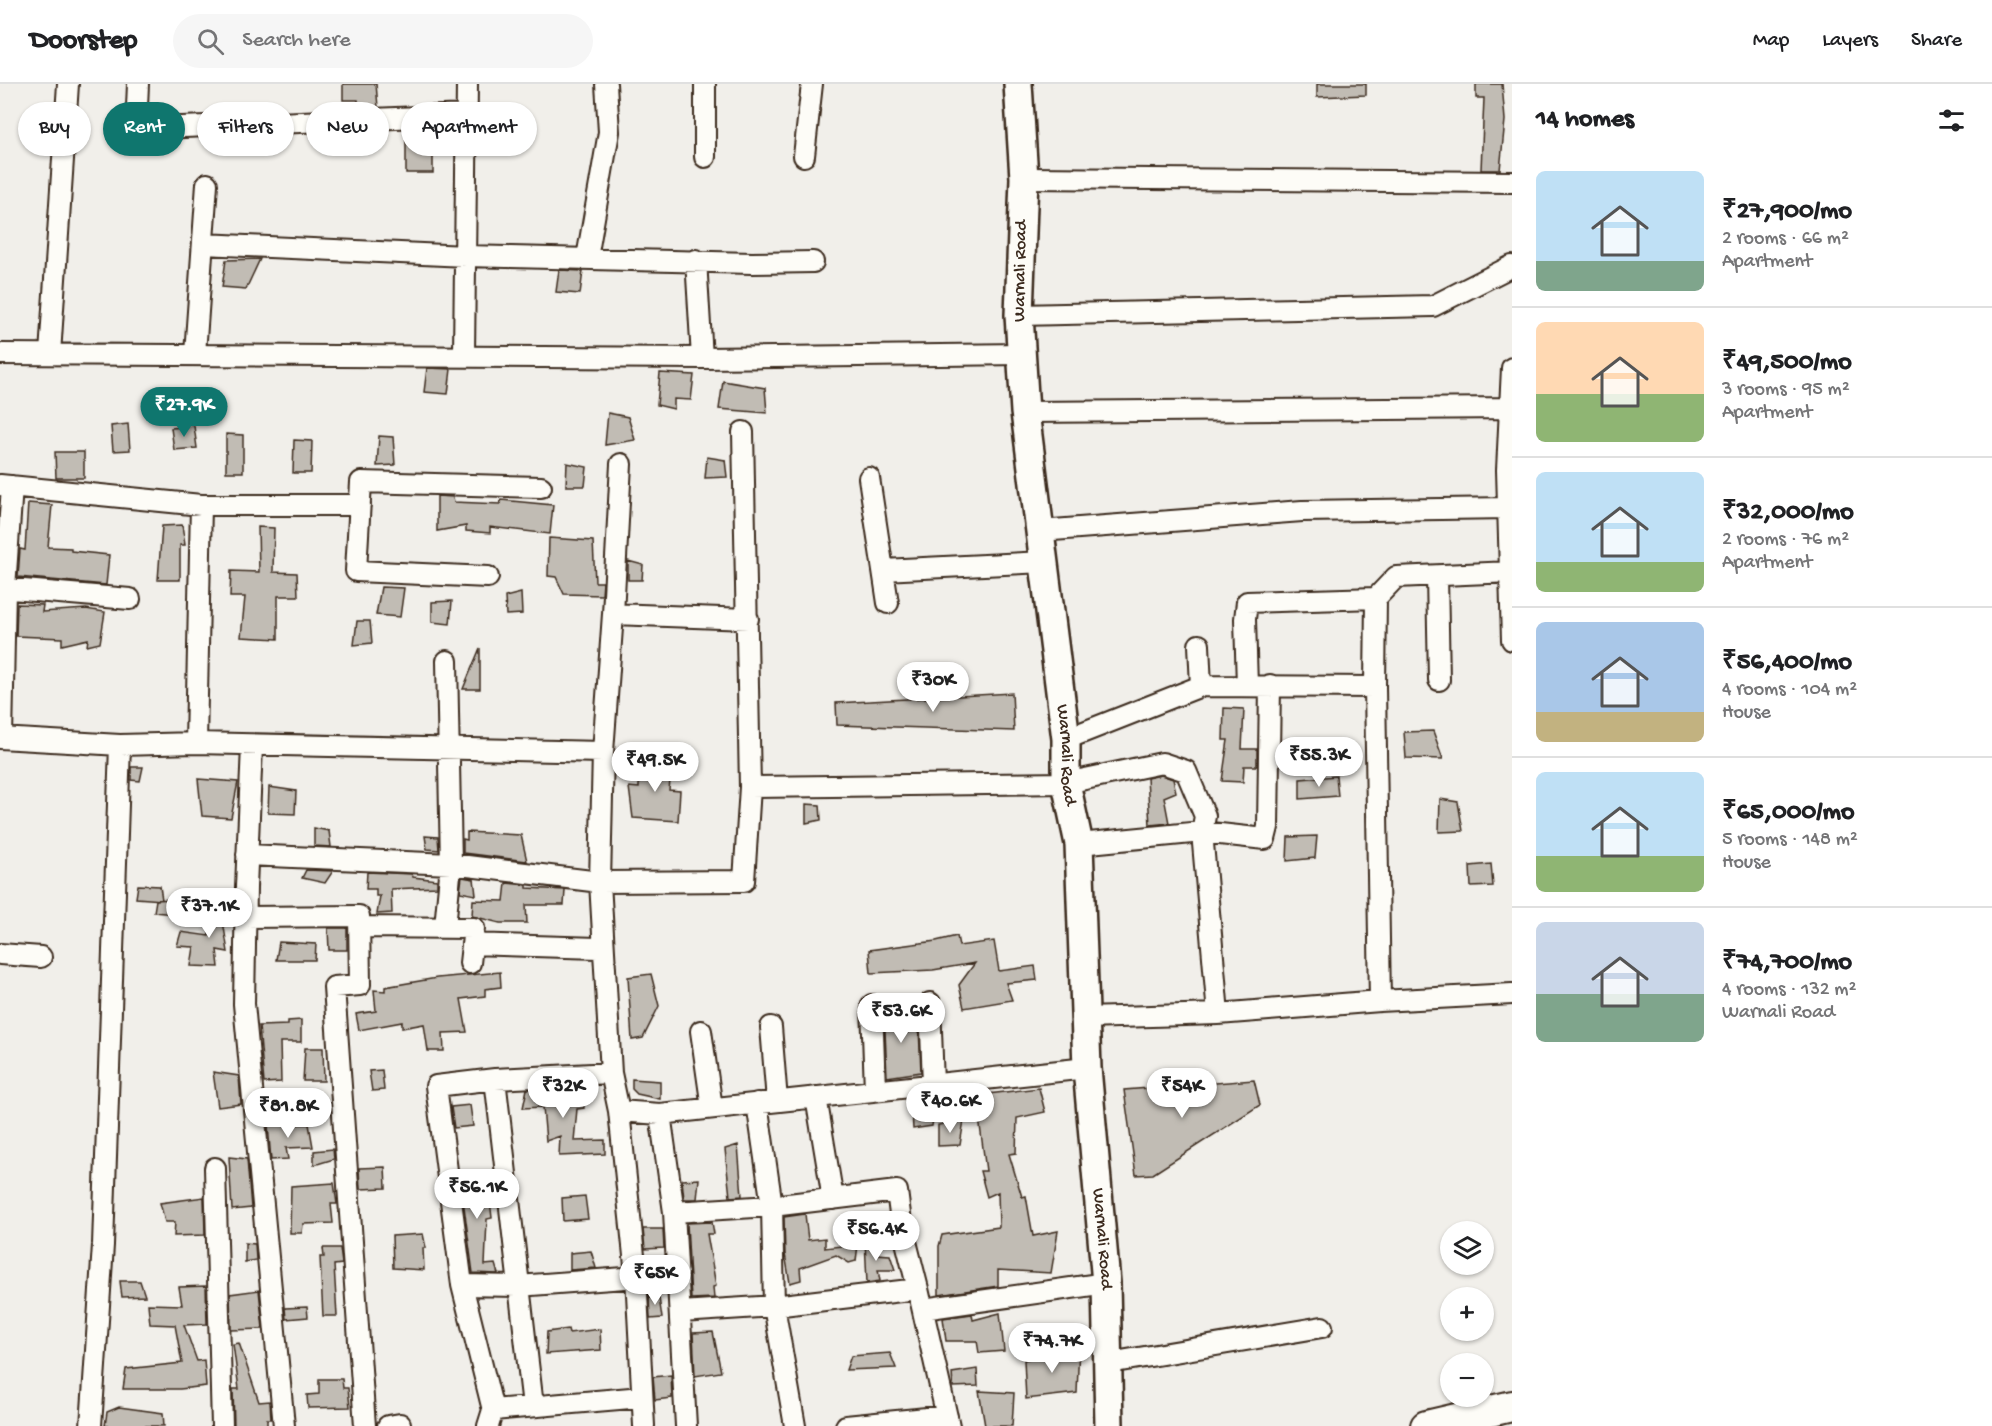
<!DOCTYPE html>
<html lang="en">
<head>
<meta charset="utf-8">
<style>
  body { margin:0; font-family:"Gochi Hand",sans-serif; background:#f6f6f6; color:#202124; height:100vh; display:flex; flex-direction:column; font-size:22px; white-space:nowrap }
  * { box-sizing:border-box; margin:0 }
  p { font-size:20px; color:#757577 }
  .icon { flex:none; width:33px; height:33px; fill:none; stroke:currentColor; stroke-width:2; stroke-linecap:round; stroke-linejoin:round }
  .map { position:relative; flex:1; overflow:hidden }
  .side { display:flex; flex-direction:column; background:#fff; width:480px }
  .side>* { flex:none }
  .hud { position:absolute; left:18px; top:18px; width:570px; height:54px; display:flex; gap:12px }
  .buttons { position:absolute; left:1440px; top:1137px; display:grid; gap:12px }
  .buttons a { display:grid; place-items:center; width:54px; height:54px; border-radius:50%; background:#fff; box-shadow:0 2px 4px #0004; font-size:30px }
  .price { position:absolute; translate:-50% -51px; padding:0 14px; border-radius:21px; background:#fff; color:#222; font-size:20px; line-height:39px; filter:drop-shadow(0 2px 3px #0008) }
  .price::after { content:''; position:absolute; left:50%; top:36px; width:18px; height:14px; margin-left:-9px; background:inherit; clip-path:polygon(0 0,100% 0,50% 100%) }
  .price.selected { background:#0f766e; color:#fff }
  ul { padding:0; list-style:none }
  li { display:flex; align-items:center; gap:18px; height:150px; padding:0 24px }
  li+li { border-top:2px solid #e0e0e0 }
  li span { display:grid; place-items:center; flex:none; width:168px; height:120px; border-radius:9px; color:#555 }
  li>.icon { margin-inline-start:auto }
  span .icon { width:72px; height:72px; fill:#fffc; stroke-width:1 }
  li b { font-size:26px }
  h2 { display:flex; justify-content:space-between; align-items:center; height:72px; padding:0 24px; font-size:26px }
  .chip { padding:0 21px; border-radius:27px; background:#fff; box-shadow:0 2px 4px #0004; font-size:21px; line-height:54px }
  .chip.selected { background:#0f766e; color:#fff }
  header { display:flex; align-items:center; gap:36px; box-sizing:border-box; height:84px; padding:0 30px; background:#fff; border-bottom:2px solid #e0e0e0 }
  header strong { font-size:28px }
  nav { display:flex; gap:33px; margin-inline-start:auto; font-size:21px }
  .search { width:420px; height:54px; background:#f6f6f6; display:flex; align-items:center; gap:15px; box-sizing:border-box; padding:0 21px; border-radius:33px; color:#757577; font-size:22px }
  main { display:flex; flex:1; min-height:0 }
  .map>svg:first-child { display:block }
</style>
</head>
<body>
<header>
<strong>Doorstep</strong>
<div class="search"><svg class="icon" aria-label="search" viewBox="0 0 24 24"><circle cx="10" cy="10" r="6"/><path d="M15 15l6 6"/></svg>Search here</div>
<nav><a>Map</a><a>Layers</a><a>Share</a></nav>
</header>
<main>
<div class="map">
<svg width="1512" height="1342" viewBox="0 0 1512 1342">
  <rect width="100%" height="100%" fill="#f1efea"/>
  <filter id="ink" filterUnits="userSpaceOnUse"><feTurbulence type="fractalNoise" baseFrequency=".0167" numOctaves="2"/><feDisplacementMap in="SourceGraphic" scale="12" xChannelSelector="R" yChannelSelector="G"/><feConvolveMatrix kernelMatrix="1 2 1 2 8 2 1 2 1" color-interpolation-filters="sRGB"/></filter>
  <g filter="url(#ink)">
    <path fill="#c1bcb4" stroke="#3b2a1e" stroke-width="1.5" d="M343,0h33l2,23 -20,1v-8h-15z
      M1317,0h49v11l-49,2z
      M1476,0h26l3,36 -5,50h-19l3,-72h-8z
      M406,50h27v39h-27z
      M260,175l-14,30 -24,-2 4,-27z
      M559,186l24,1 -3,23 -24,-2z
      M427,284l24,1 -3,25 -24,-2z
      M660,289l34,2 -3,25 -17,-1v10l-17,-4z
      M723,297l42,7 2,25 -48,-4z
      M608,329l20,4 7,23 -30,5z
      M128,340l2,26 -17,1 -2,-25z
      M194,342l3,22 -23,2 -3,-22z
      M226,350l17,1v37h-17z
      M379,352l14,1 2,28 -18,1z
      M294,356l18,1 -1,32h-18z
      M55,368h29v26h-28z
      M707,373l18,3 2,17 -22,1z
      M567,379l20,4 -2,19h-19z
      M437,412l16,1 1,5 46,2 1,-4 52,5 -3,29 -60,-7v6l-24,-2v-5l-29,5z
      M28,419l24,2 -4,42 23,1v3l38,4 -3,30 -88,-8 2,-28 5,1z
      M182,441l3,20h-5v35h-22l4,-54z
      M258,443l16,1 -1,44 24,1 1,23h-20v43l-37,-2 4,-40h-15l1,-26 28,1z
      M549,454l44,3 2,41h8l-1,13 -38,-1 -8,-17 -8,-1z
      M628,477l15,4 -1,15h-14z
      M381,503l23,1 -4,29 -24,-2z
      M521,509l1,21 -16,1 -1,-18z
      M452,517l-2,23 -18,-2v-20z
      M17,520l26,1 -1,7 44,-3 19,3 -5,31 -13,3 1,-7 -26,6v-7l-46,-2z
      M357,537h13l2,22 -18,2z
      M480,564v41h-17z
      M1012,609l2,38 -177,-6 -1,-22z
      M1224,624l20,1 -2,40h15v17h-13l-1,16 -21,-1 6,-41h-5z
      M1433,647l10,28 -37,-1 -2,-26z
      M672,677l-3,29 11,1 -2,30 -45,-3 -4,-31 10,1v-26z
      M131,683h12l-3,14 -9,-1z
      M1161,691l12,4 3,13 -12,5 5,26 -19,2 -3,-47z
      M1336,692l2,20 -38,3v-20z
      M198,695l40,3 -7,36 -29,-2z
      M269,703l27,4 -1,23 -27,-1z
      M1440,715l18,3 5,29 -24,1z
      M806,720l14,1 1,15 -15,3z
      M314,744l15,3 2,16 -17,-1z
      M467,748l54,3 6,26 -64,-8v-14l4,1z
      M425,752l13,1 1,13 -12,-1z
      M1317,752l-2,22 -28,3 1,-24z
      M1491,780l2,22 -22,1 -1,-21z
      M306,786l27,1 -8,12 -23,-5z
      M367,788l45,2 1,3 24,3v7l-46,2 1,24 -15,1 3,-18h-4v-7h-10z
      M462,793l12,2 2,16 -16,-3z
      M506,799l21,2v3l38,2 -1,15h-38l1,18h-27l-28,-7 1,-16 31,1z
      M138,801l22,1 2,14 -26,-2z
      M172,815l2,15 -20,-2 2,-12z
      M232,820l-1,15 -8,2 5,31 -11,-2 2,17 -28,-1 3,-19 -17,-1 4,-14 28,4 2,-31z
      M328,844h19v22h-18z
      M957,852l2,10 35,-5 5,30 36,-5 2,14 -31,3 6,17 -48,8 -5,-23 16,-22 -42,7 -62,3 -2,-23 67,-9z
      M279,858l37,2 -1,16h-39z
      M500,888l1,15 -16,2v7l-24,3 6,33 -24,1 1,18h-16l-4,-27 -22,4v-6l-43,8 -3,-16 20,-3 -2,-21 11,1v-4l52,-9z
      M651,890l8,32 -16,32 -11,2 -4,-63z
      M904,921v29l15,-6 2,44 -34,5 -3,-70z
      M301,936v22h-21l1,40 -17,1 -5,-57 29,-1v-4z
      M305,964h18l1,33h-21z
      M382,986l2,20 -12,1 -3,-20z
      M213,988l26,4 2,28 -23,3z
      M632,995l28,2v18l-23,-5 -5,-5z
      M1254,996l6,25 -107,69 -17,1 -12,-85z
      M581,1003l3,21 -7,1 -3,32 31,-1v14l-46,2 1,-20 -14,5 -3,-34 -20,1 4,-19z
      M1039,1004l6,24 -28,6 -1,35 -7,1 13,43 4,-1 7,40 25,-5 -7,42 -53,-3v16l-59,9v-49l3,-11 57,-8 -1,-35 -11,5 -7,-26h6l-7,-53 2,-1 -2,-22z
      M935,1019l-3,23 -19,3 -1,-20z
      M470,1021l3,21 -19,2 -3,-21z
      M964,1036l-4,25 -22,1v-21z
      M309,1040l4,23 -27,1 2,11 -17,1 -3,-35z
      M738,1061l4,51 -12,1 -5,-48z
      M333,1065l1,10 -20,6v-14z
      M229,1073l18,2 4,49 -19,2z
      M385,1083l1,21 -26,1 -1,-21z
      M487,1091l5,43 -5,1 -2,46 10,-1 3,10 -25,-1 -13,-96z
      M699,1095l-2,20h-13l-2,-19z
      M334,1099l3,21h-6l2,19 -30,1 -1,9h-12l1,-47z
      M585,1112l3,23 -25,2 -1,-23z
      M204,1113l1,38 -31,1 1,-14h-10l-5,-19z
      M805,1130l3,26 17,-2v10l33,-4 -2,17 -7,2 -13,-8 -36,13 1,12 -11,3 -5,-29 -1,-37z
      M712,1138l2,12h-7l9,52 -3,1 1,11 -23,1 -4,-76z
      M643,1145h20l1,19 -19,1z
      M423,1150l3,14h-3l1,22 -31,-2 -1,-32z
      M874,1155l2,15 14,1 5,15h-17l2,11 -13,2 -2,-43z
      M245,1159l10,1 1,16 -11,2z
      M323,1164h17l2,16 -8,1 3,51h-14l-3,-59h4z
      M591,1167l5,17 -26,2v-17z
      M120,1197h20l5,15 -23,1z
      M206,1202l1,38 -23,1 13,36 7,-1 2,26 -26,3h-57l3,-20 56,-6 -7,-38 -25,-1 -2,-20 34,1 -3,-18z
      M259,1206l4,39 -32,1 -1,-36z
      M658,1207l4,27 -12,1 -1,-26z
      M307,1223l1,10 -22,2 -1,-11z
      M1000,1229l4,38 -25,2 -2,-12h-31l-3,-23 29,-4 1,6z
      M568,1245l1,4 31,-4 1,21 -55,4 1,-22z
      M713,1248l8,40 -26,4 -2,-43z
      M239,1259l20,59 11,-1 1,18h-4v7h-33l-1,-37h6l-6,-45z
      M1079,1260l-2,49 -51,6 -2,-39z
      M890,1269l6,15 -50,2 5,-14z
      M977,1285l1,17 -25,1 -1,-14z
      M671,1291l1,23 -17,2 -2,-23z
      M319,1295h23l1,9h5l2,19 -42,1 -1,-13 12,-1z
      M979,1307l35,2 -2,33h-27z
      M119,1323l44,6 1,13h-59l2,-14z"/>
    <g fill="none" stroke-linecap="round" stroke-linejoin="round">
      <defs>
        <path id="minor" d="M138,0l-2,45 331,-14
          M804,72l8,-72
          M705,73v-73
          M1024,94l488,4
          M203,160l263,12 286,7 61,-1
          M587,174l22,-126 -3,-48
          M696,176l6,98
          M1019,231l414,-9 79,-40
          M0,270l702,4 321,-4
          M50,270l18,-270
          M195,270l12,-170
          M464,271l3,-271
          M1510,324l2,-40
          M1025,328l485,-4 -3,62 5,170
          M869,394l19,125
          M0,401l201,20h159
          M1040,447l262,-20 208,-3
          M883,486l161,-8
          M1437,492l2,104
          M488,493l-132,-6 5,-89 180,5
          M0,504l130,11
          M613,530l8,-150
          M1199,561l2,41
          M1247,602l-2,-67 2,-17 129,-4 20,-21 115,-5
          M1375,603l1,-89
          M0,654l120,7 76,-2 407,9
          M2,654l3,-150 7,-102
          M1066,655l135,-53 174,1 5,314 -162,13 -133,4
          M196,659l5,-238
          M252,662l-6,141 -2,117 40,422
          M750,703l316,-4 96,-20 24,8 19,45 -3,16 -123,12
          M247,771l204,9 149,18 144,-1 6,-94 -7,-355
          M245,833l114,-1 1,69 -26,2 31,439
          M360,843l114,1 -4,35
          M445,843l6,-63 -4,-203
          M472,860l126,4
          M0,870l41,3
          M1380,917l132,-7
          M930,919l3,81
          M872,921l3,85
          M1218,930l-16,-182 63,7 3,-12 2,-142
          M771,943l6,74
          M701,947l11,77
          M611,989l-11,-191 3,-130 10,-138 135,5
          M495,995l38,327
          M816,1013l17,102
          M757,1019l15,103 2,100 144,-17 31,137
          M619,1027l17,164 8,151
          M660,1030l14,98 12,214
          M215,1084l7,258
          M674,1128l98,-6 125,-15 4,31 17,67
          M462,1201l-26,-199 59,-7 116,-6 8,38 41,3 427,-46
          M923,1225l183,-26
          M681,1228l93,-6 21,120
          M1109,1279l213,-36
          M493,1326l149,-13
          M91,1342l12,-181 17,-500
          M388,1342l12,-2
          M488,1342l5,-16 -31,-125 56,1 160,-12
          M846,1342l101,-10"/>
        <g id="secondary">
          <path id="s1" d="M1018,0l6,94 -5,137 6,97 41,327v44l13,61 8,224 19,215 3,143"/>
        </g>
        <path id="primary" d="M1426,1342l86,-20"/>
      </defs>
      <use href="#minor" stroke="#3b2a1e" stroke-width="24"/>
      <use href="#secondary" stroke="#3b2a1e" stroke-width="32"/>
      <use href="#primary" stroke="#3b2a1e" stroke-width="34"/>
      <use href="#minor" stroke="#fdfcf7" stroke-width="20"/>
      <use href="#secondary" stroke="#fdfcf7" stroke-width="27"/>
      <use href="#primary" stroke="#fdfcf7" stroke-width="30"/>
    </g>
  </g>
  <g text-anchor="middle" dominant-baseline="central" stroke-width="5" stroke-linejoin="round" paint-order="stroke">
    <g font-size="18" fill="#3b2a1e" stroke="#fdfcf7">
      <text transform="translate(1021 187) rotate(-89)">Warnali Road</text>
      <text stroke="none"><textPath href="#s1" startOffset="674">Warnali Road</textPath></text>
      <text stroke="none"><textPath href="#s1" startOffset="1160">Warnali Road</textPath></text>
    </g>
  </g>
</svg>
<div class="buttons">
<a><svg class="icon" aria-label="layers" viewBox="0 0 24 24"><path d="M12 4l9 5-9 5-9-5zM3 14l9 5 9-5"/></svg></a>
<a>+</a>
<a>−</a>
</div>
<b class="price selected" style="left:184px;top:354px">₹27.9K</b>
<b class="price" style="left:933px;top:629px">₹30K</b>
<b class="price" style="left:1319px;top:704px">₹55.3K</b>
<b class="price" style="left:655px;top:709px">₹49.5K</b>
<b class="price" style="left:209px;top:855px">₹37.1K</b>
<b class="price" style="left:901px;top:960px">₹53.6K</b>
<b class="price" style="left:563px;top:1035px">₹32K</b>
<b class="price" style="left:1182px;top:1035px">₹54K</b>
<b class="price" style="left:950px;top:1050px">₹40.6K</b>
<b class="price" style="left:288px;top:1055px">₹81.8K</b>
<b class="price" style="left:477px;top:1136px">₹56.1K</b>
<b class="price" style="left:876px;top:1178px">₹56.4K</b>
<b class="price" style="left:655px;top:1222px">₹65K</b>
<b class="price" style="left:1052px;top:1290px">₹74.7K</b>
<div class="hud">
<a class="chip">Buy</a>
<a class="chip selected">Rent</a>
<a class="chip">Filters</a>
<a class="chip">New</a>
<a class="chip">Apartment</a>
</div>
</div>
<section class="side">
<h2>14 homes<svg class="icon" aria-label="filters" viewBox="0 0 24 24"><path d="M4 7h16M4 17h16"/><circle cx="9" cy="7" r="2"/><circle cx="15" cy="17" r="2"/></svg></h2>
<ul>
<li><span style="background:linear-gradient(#bfe0f5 75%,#7fa58c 0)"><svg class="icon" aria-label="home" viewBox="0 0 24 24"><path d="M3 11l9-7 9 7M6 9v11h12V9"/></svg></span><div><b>₹27,900/mo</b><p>2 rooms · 66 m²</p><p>Apartment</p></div></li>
<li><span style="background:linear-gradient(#ffd9b3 60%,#8fb573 0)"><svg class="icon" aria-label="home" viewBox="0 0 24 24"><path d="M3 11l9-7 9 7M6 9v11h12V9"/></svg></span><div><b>₹49,500/mo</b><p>3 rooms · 95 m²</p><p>Apartment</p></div></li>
<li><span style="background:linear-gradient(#bfe0f5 75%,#8fb573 0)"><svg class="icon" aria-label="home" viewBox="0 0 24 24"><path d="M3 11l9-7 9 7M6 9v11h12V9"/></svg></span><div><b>₹32,000/mo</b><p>2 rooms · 76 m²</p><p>Apartment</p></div></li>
<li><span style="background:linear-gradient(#a9c7e8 75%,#c2b280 0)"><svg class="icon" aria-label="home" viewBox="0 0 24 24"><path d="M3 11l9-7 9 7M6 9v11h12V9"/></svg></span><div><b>₹56,400/mo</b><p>4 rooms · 104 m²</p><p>House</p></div></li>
<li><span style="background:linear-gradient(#bfe0f5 70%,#8fb573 0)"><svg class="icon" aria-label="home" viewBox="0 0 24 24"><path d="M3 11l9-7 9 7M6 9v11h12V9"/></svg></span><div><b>₹65,000/mo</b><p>5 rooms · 148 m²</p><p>House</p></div></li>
<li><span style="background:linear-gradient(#c9d6e8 60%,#7fa58c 0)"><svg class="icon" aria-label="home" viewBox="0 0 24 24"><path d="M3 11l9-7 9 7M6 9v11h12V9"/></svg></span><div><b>₹74,700/mo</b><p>4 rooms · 132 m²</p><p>Warnali Road</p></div></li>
</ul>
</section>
</main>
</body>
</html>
